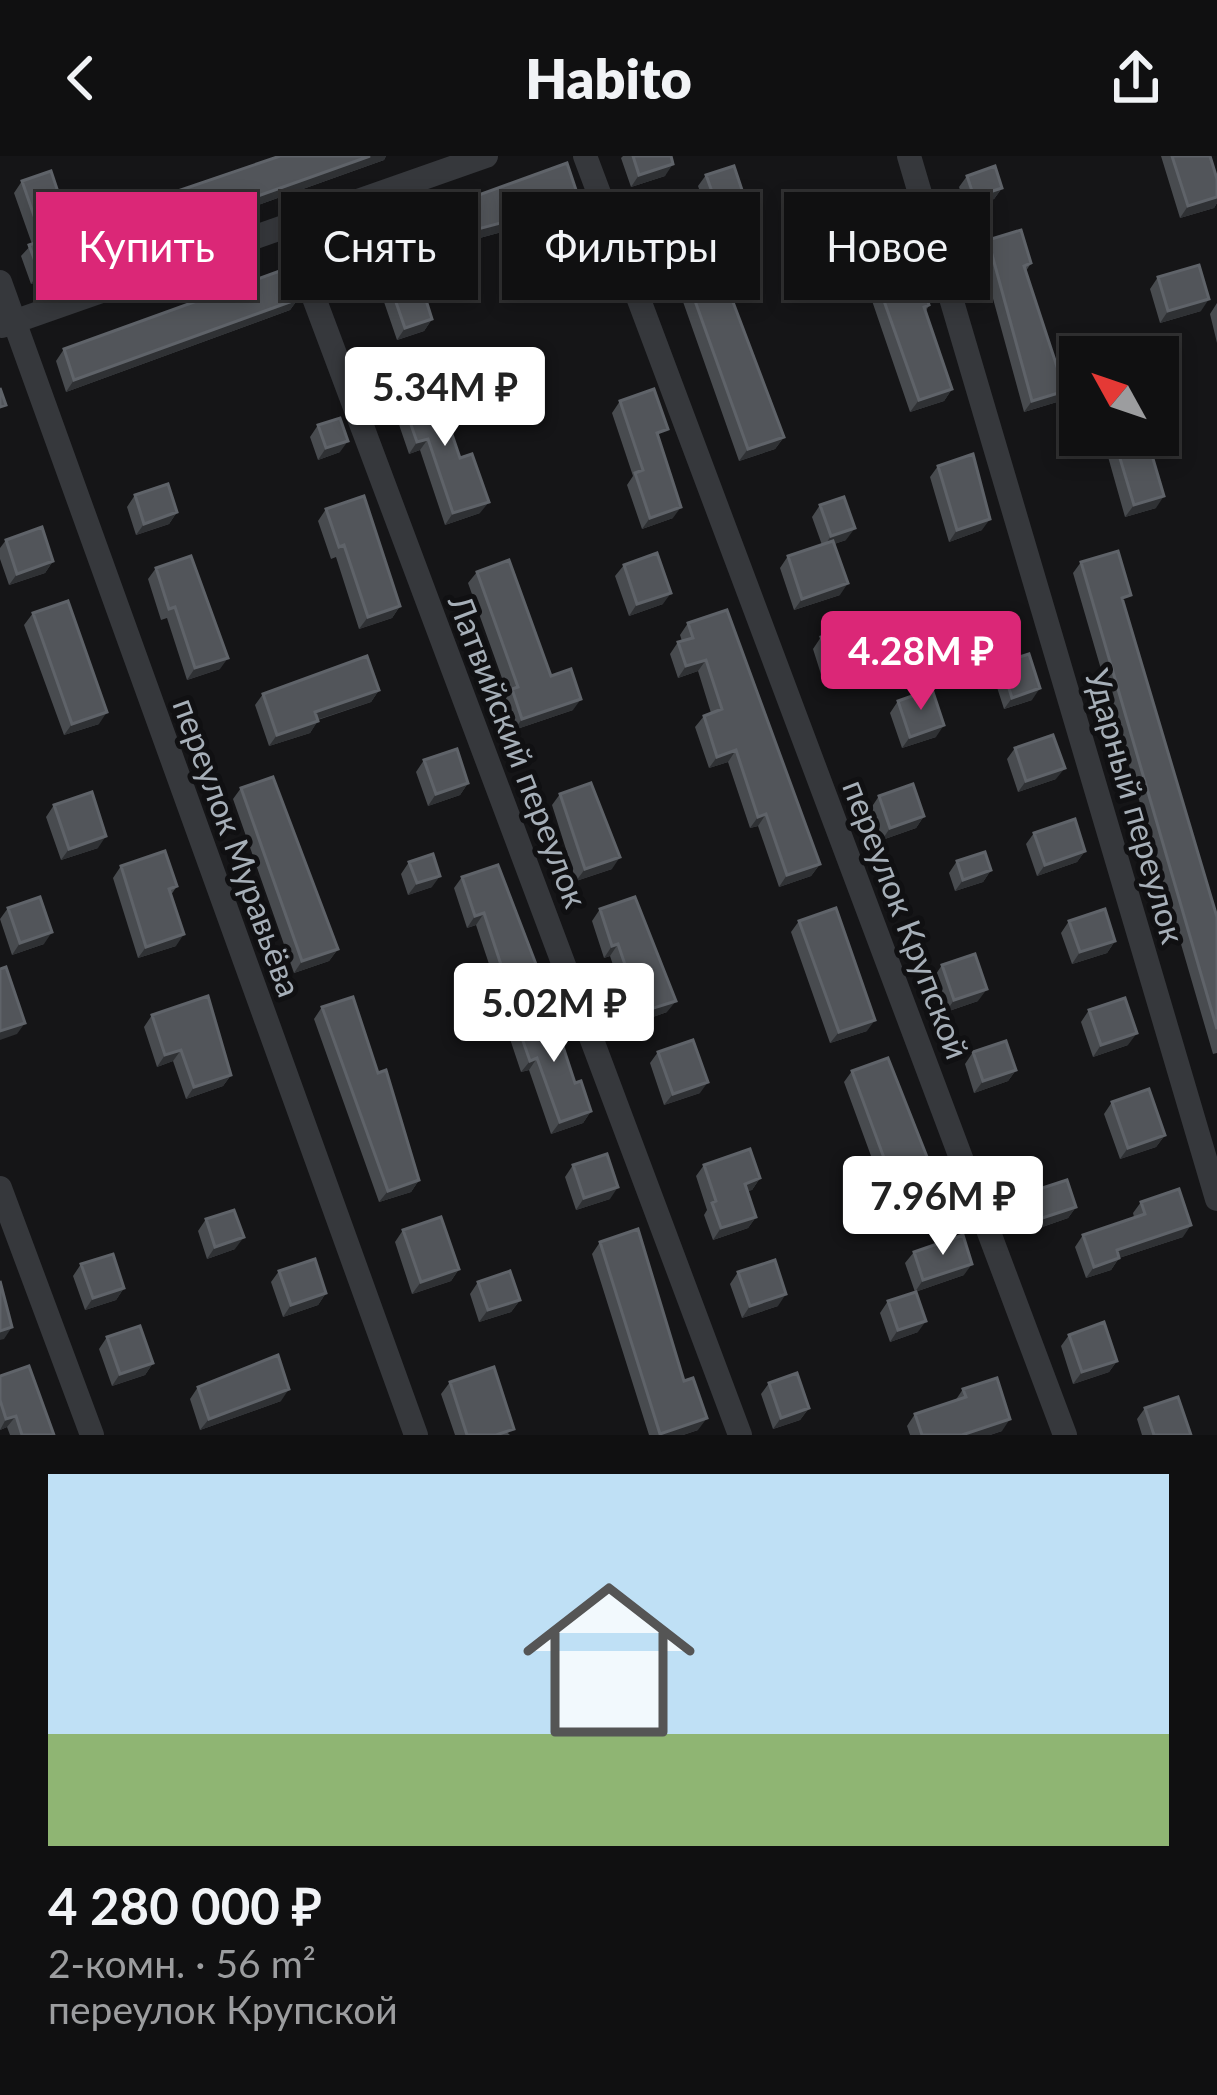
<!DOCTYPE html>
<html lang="ru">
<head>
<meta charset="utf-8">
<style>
  body { margin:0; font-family:Lato,sans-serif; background:#1e1e1f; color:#f1f3f6; height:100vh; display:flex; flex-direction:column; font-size:45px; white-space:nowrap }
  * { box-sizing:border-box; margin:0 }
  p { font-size:39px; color:#9c9d9f }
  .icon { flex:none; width:66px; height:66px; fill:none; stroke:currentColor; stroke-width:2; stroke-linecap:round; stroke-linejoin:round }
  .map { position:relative; height:1279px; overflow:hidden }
  .details { display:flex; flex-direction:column; background:#101011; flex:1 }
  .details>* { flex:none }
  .top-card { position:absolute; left:36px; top:36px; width:1146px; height:108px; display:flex; gap:24px }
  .needle { width:78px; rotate:310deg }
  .controls { position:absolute; left:1059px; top:180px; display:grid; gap:24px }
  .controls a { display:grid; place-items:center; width:120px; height:120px; border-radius:0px; background:#101011; box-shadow:0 6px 18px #0003,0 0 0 3px #303031; font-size:60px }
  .price { position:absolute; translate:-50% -102px; padding:0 27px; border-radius:12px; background:#fff; color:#222; font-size:39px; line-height:78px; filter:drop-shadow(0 3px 6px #0008) }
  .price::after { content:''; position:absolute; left:50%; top:72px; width:36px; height:27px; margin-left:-18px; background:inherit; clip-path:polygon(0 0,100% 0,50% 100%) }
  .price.current { background:#db2777; color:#fff }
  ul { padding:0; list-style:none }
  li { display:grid; align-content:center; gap:24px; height:636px; padding:0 48px }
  li span { display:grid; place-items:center; height:372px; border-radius:0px; color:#555 }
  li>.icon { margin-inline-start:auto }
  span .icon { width:216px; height:216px; fill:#fffc; stroke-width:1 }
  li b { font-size:51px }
  .tag { padding:0 42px; border-radius:0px; background:#101011; box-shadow:0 6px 18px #0003,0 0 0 3px #303031; font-size:42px; line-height:108px }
  .tag.current { background:#db2777; color:#fff }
  header { display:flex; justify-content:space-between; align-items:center; height:156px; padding:0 48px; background:#101011; font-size:54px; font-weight:800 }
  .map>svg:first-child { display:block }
</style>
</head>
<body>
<header><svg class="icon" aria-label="back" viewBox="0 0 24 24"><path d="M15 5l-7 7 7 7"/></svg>Habito<svg class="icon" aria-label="share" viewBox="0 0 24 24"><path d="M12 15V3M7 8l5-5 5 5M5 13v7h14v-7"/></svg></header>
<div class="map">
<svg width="1217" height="1279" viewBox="0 0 1217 1279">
  <rect width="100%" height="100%" fill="#151517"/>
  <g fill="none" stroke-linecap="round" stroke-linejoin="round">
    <path stroke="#36383c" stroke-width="24" d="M585,0l480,1279
      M909,0l308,1043
      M287,70l453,1209
      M0,126l416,1153
      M2,170l484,-170
      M0,1032l92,247"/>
  </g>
  <path fill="#484b4f" d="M280,0h106l-2,4 -213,76 -10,-30 8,-12z
    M623,0h48l-6,20 -34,11 -10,-29z
    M1161,0h49l7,23v24l-3,5 -34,10z
    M706,19l31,39 -26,9 -13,-37z
    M967,20l35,12 -8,11 -28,10 -7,-22z
    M22,25l40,23 -7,11 8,58 -32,11 -10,-28 11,-12 -18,-51z
    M865,56l45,36 19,57 -3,6 26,78 -8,12 -34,11 -41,-120 7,-10 -19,-58z
    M572,57l-151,41 -9,-26 9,-12z
    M988,84l43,23 -5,8 39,120 -8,11 -33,10 -44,-161z
    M1158,121l43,34 -41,12 -10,-34z
    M689,128l95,153 -9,12 -36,12 -58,-165z
    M391,132l41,31 -8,12 -27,9 -14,-41z
    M298,143l-8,11 -224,82 -10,-31 8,-12z
    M1217,147v40l-7,-29z
    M401,240l59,62 20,55 -35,12 -25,-75 -11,4 -16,-47z
    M620,245l39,40 14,77 -31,11 -15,-44 6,-9 -21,-63z
    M318,269l22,27 -22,8 -8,-23z
    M1112,279h34l10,73 -31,9 -20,-71z
    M938,310l44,64 -33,12 -19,-65z
    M135,339l42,17 -8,12 -33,11 -9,-28z
    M820,349l26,35 -12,4 6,51 -46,15 -14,-42 8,-12 34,-11 -10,-28z
    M326,353l74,97 -8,12 -33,11 -23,-72 -5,2 -13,-38z
    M6,384l47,21 -8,12 -36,12 -9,-26v-11z
    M1081,406l43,43 93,312v136l-4,1 -140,-481z
    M624,409l39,39 -34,12 -14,-40z
    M156,412l64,101 -33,11 -20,-62 -6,2 -13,-41z
    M477,416l96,138 -59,20 -10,-29 4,-6 -40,-112z
    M33,457l66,111 -35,11 -40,-110z
    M688,467l132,241 -9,12 -32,11 -21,-61 -8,2 -22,-66 -19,6 -14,-41 9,-11 7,-3 -13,-42 -20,7 -8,-24 8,-12 4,-1 -2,-6z
    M821,481l40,29 -8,11 -28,10 -12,-38z
    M1001,507l31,37 -28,9 -11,-34z
    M379,534l-8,12 -53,18 -8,13 -41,13 -14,-41 8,-11z
    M898,545l38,36 -34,11 -12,-35z
    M1015,592l41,31 -38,13 -11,-33z
    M424,604l44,23 -8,12 -32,11 -12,-34z
    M241,632l97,161 -9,12 -35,12 -61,-174z
    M560,638l52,75 -36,12 -24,-76z
    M879,640l45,20 -8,12 -34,12 -11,-32z
    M54,649l44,43 -37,12 -15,-43z
    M1034,677l51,18 -8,11 -40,14 -11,-32z
    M957,705l34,9 -8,12 -28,9 -6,-18z
    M409,706l23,25 -24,8 -7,-21z
    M121,710l56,20 -6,9 5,51 -38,12 -25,-80z
    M462,721l77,95 -8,12 -32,10 -23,-69 -9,3 -13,-40z
    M8,752l36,36 -32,11 -12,-36z
    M600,753l67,103 -34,12 -23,-68 -6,2 -12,-37z
    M799,765l68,110 -37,12 -39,-111z
    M1069,765l46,20 -8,12 -35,11 -11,-31z
    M942,809l36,36 -32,11 -12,-35z
    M322,851l97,173 -8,12 -32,10 -65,-183z
    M1089,854l39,35 -35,12 -12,-35z
    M152,859l79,60 -8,11 -37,13 -13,-38 -16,6 -13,-40z
    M516,865l75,90 -8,12 -32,11 -22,-64 -8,2 -13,-39z
    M658,896l42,41 -36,12 -14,-42z
    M973,896l43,18 -8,11 -34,12 -9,-29z
    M852,915l81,101 -8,12 -39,13 -42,-115z
    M1112,946l53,33 -9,12 -36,12 -16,-45z
    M573,1009l37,34 -34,11 -11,-33z
    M704,1009l56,13 -8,12 -5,1 9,26 -8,11 -35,12 -9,-25 3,-5 -11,-34z
    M1027,1037l49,14 -8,11 -40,14 -9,-27z
    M1141,1046l42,35 -64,21 -8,12 -25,8 -11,-31 8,-12 51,-18 -1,-4z
    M206,1063l29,30 -28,10 -9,-28z
    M403,1074l56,39 -8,12 -39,13 -17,-52z
    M600,1086l98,188 -15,5h-34l-57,-181z
    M914,1096l50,23 -49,17 -10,-29z
    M81,1108l43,24 -8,12 -31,10 -12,-34z
    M279,1115l47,22 -8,12 -35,12 -12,-35z
    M738,1116l40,34 -36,12 -12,-34z
    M478,1126l42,18 -9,12 -32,10 -9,-28z
    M888,1145l30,31 -28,10 -10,-29z
    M1069,1179l48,26 -8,11 -36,12 -12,-38z
    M107,1181l46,26 -8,12 -33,11 -13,-37z
    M0,1220l54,59h-44l-3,-8 -7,3z
    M450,1226l60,53h-55l-14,-41z
    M769,1227l40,25 -9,12 -27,9 -12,-35z
    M198,1231l83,14 -81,29 -10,-31z
    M963,1233l39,42 -12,4h-80l-3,-9 8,-12 40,-13z
    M1145,1252l46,27h-49l-5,-16z"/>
  <path fill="#2f3134" d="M370,0h16l-2,4 -213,76 8,-12z
    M673,8l-8,12 -34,11 8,-12z
    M1002,32l-8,11 -28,10 8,-12z
    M1217,41v6l-3,5 -34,10 8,-12z
    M580,46l-8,11 -151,41 8,-12z
    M746,46l-9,12 -26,9 8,-12z
    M71,105l-8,12 -32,11 8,-12z
    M298,143l-8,11 -224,82 8,-12z
    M1209,143l-8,12 -41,12 8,-12z
    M432,163l-8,12 -27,9 8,-12z
    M952,233l-8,12 -34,11 9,-12z
    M1065,235l-8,11 -33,10 8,-11z
    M784,281l-9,12 -36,12 9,-12z
    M428,283l-8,11 -11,4 8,-12z
    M348,285l-8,11 -22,8 8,-12z
    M1164,340l-8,12 -31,9 9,-12z
    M489,346l-9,11 -35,12 8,-12z
    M681,351l-8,11 -31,11 8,-11z
    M177,356l-8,12 -33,11 8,-11z
    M990,363l-8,11 -33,12 8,-12z
    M855,372l-9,12 -23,8 8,-12z
    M53,405l-8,12 -36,12 8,-11z
    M848,427l-8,12 -46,15 8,-11z
    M671,437l-8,11 -34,12 8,-12z
    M400,450l-8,12 -33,11 9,-12z
    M228,502l-8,11 -33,11 8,-12z
    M706,504l-8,11 -20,7 8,-12z
    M861,510l-8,11 -28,10 8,-12z
    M1040,532l-8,12 -28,9 8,-11z
    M379,534l-8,12 -64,21 8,-11z
    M581,543l-8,11 -59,20 8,-11z
    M107,556l-8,12 -35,11 8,-11z
    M318,565l-8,12 -41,13 8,-11z
    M944,569l-8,12 -34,11 8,-11z
    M736,594l-8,12 -19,6 8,-11z
    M1065,612l-9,11 -38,13 8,-11z
    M468,627l-8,12 -32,11 8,-12z
    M766,658l-8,12 -8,2 8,-11z
    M924,660l-8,12 -34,12 8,-12z
    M106,680l-8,12 -37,12 8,-11z
    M1085,695l-8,11 -40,14 8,-11z
    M620,701l-8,12 -36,12 9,-12z
    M820,708l-9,12 -32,11 8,-12z
    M991,714l-8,12 -28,9 8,-11z
    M440,720l-8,11 -24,8 9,-12z
    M484,757l-8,12 -9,3 8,-12z
    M52,776l-8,12 -32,11 8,-12z
    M184,778l-8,12 -38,12 8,-11z
    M1115,785l-8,12 -35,11 8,-12z
    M618,788l-8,12 -6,2 8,-12z
    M338,793l-9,12 -35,12 8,-12z
    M539,816l-8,12 -32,10 8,-11z
    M987,833l-9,12 -32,11 8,-12z
    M676,845l-9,11 -34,12 8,-12z
    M875,864l-8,11 -37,12 9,-11z
    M25,867l-8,11 -17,6v-9z
    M1137,877l-9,12 -35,12 8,-12z
    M181,894l-8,11 -16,6 8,-12z
    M537,902l-8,12 -8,2 9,-11z
    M1016,914l-8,11 -34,12 9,-12z
    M231,919l-8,11 -37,13 8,-12z
    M708,926l-8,11 -36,12 9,-11z
    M591,955l-8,12 -32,11 9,-12z
    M1165,979l-9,12 -36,12 8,-11z
    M933,1016l-8,12 -39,13 8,-12z
    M760,1022l-8,12 -16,5 9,-11z
    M419,1024l-8,12 -32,10 9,-11z
    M618,1031l-8,12 -34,11 8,-12z
    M1076,1051l-8,11 -40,14 8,-12z
    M756,1061l-8,11 -35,12 8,-12z
    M1191,1069l-8,12 -64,21 -8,12 -25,8 8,-11 23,-17z
    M244,1081l-9,12 -28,10 8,-12z
    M972,1108l-8,11 -49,17 8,-12z
    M459,1113l-8,12 -39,13 9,-12z
    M124,1132l-8,12 -31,10 8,-12z
    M326,1137l-8,12 -35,12 8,-12z
    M786,1138l-8,12 -36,12 8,-12z
    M520,1144l-9,12 -32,10 9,-12z
    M926,1165l-8,11 -28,10 8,-12z
    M12,1171l-8,12 -4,1v-9z
    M1117,1205l-8,11 -36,12 9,-12z
    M153,1207l-8,12 -33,11 8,-12z
    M289,1233l-8,12 -81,29 9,-11z
    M809,1252l-9,12 -27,9 8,-11z
    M16,1260l-9,11 -7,3 6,-11z
    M707,1262l-9,12 -15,5h-23z
    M1010,1263l-8,12 -12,4h-28z"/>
  <path fill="#52555a" stroke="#5f6369" stroke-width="3" d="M280,0h90l-191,68 -10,-30z
    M633,0h38l2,8 -34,11z
    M1172,0h38l7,23v18l-29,9z
    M567,7l13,39 -151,40 -8,-26z
    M734,10l12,36 -27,9 -13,-36z
    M995,10l7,22 -28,9 -7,-21z
    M51,15l11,33 -10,3 19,54 -32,11 -10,-27 12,-4 -1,-8 -18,-52z
    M902,44l13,41 -6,3 20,61 -5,2 28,82 -33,11 -42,-119 9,-4 -21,-65z
    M1021,74l10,33 -7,3 41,125 -33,10 -44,-161z
    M1199,109l10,34 -41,12 -10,-34z
    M288,112l10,31 -224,81 -10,-31z
    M722,117l62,164 -36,12 -59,-165z
    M419,122l13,41 -27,9 -14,-40z
    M435,228l25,74 12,-4 17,48 -36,11 -25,-74 -11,3 -16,-46z
    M0,232l6,17 -6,2z
    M654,233l14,40 -11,4 24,74 -31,11 -15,-45 8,-3 -23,-69z
    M340,262l8,23 -22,7 -8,-23z
    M1113,279h33l18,61 -30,9z
    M973,298l17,65 -33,11 -19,-64z
    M168,328l9,28 -33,12 -9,-29z
    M364,340l36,110 -32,11 -24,-72 -5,2 -13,-38z
    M844,341l11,31 -24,8 -11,-31z
    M42,371l11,34 -36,13 -11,-34z
    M833,385l15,42 -46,16 -14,-43z
    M1118,395l13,44 -9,3 95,319v112l-136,-467z
    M657,397l14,40 -34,11 -13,-39z
    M191,400l37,102 -33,10 -20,-61 -6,2 -13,-41z
    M509,404l42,116 20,-7 10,30 -59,20 -10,-30 6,-2 -41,-115z
    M68,445l39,111 -35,12 -39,-111z
    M727,454l93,254 -33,11 -21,-61 -8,3 -22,-67 -19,7 -13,-41 18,-7 -16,-49 -20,6 -8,-24 15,-4 -5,-15z
    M849,471l12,39 -28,9 -12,-38z
    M1029,498l11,34 -28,10 -11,-35z
    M367,500l12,34 -64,22 3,9 -41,14 -14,-41z
    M932,533l12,36 -34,12 -12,-36z
    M1053,579l12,33 -39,13 -11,-33z
    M457,593l11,34 -32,11 -12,-34z
    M273,621l65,172 -36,12 -61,-173z
    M591,627l29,74 -35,12 -25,-75z
    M913,628l11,32 -34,12 -11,-32z
    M92,636l14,44 -37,13 -15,-44z
    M1075,663l10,32 -40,14 -11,-32z
    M165,695l12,35 -8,3 15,45 -38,13 -25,-81z
    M985,696l6,18 -28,10 -6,-19z
    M433,698l7,22 -23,7 -8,-21z
    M498,709l41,107 -32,11 -23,-70 -9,3 -13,-39z
    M40,741l12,35 -32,11 -12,-35z
    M635,741l41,104 -35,11 -23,-68 -6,2 -12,-37z
    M836,752l39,112 -36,12 -40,-111z
    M1105,753l10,32 -35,11 -11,-31z
    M975,798l12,35 -33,11 -12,-35z
    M6,811l19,56 -25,8v-62z
    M208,840l23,79 -37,12 -13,-37 -16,5 -13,-40z
    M353,841l25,76 8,-3 33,110 -31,11 -66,-184z
    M1125,842l12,35 -36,12 -12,-35z
    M551,854l24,73 6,-2 10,30 -31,11 -23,-64 -7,3 -14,-40z
    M693,884l15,42 -35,12 -15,-42z
    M1006,885l10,29 -33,11 -10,-29z
    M888,902l45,114 -39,13 -42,-114z
    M1149,933l16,46 -37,13 -16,-46z
    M750,993l10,29 -15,6 11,33 -35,11 -9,-25 4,-2 -12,-36z
    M607,998l11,33 -34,11 -11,-33z
    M1067,1024l9,27 -40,13 -9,-27z
    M1179,1033l12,36 -74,25 2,8 -25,9 -11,-32 62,-21 -4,-12z
    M234,1054l10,27 -29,10 -9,-28z
    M441,1061l18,52 -38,13 -18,-52z
    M638,1073l46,152 9,-3 14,40 -47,16 -60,-192z
    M963,1079l9,29 -49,16 -9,-28z
    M113,1098l11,34 -31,10 -12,-34z
    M315,1103l11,34 -35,12 -12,-34z
    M775,1104l11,34 -36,12 -12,-34z
    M510,1115l10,29 -32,10 -10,-28z
    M0,1125l12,46 -12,4z
    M916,1136l10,29 -28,9 -10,-29z
    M1104,1166l13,39 -35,11 -13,-37z
    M140,1170l13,37 -33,11 -13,-37z
    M278,1199l11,34 -80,30 -11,-32z
    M29,1210l25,69h-32l-6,-19 -10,3 -6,-19v-24z
    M494,1211l20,62 -18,6h-29l-17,-53z
    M797,1217l12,35 -28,10 -12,-35z
    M997,1222l13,41 -48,16h-40l-7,-21 51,-17 -3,-8z
    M1178,1241l13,38h-37l-9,-27z"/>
  <g text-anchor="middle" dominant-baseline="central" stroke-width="10" stroke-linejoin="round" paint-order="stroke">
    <g font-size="33" fill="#a6afb8" stroke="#101012">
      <text transform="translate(519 595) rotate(69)">Латвийский переулок</text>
      <text transform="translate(1136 650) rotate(74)">Ударный переулок</text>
      <text transform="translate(238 691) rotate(70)">переулок Муравьёва</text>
      <text transform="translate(907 763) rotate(69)">переулок Крупской</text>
    </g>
  </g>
</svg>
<div class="controls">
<a><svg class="needle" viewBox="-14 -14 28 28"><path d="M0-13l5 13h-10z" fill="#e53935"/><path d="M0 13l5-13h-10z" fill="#9c9d9f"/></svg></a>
</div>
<b class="price" style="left:445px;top:293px">5.34M ₽</b>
<b class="price current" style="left:921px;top:557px">4.28M ₽</b>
<b class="price" style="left:554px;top:909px">5.02M ₽</b>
<b class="price" style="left:943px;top:1102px">7.96M ₽</b>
<div class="top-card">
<a class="tag current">Купить</a>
<a class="tag">Снять</a>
<a class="tag">Фильтры</a>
<a class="tag">Новое</a>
</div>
</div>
<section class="details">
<ul>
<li><span style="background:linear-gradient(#bfe0f5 70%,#8fb573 0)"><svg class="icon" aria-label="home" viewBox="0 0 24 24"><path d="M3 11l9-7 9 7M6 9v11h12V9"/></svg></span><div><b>4 280 000 ₽</b><p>2-комн. · 56 m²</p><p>переулок Крупской</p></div></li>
</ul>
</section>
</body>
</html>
